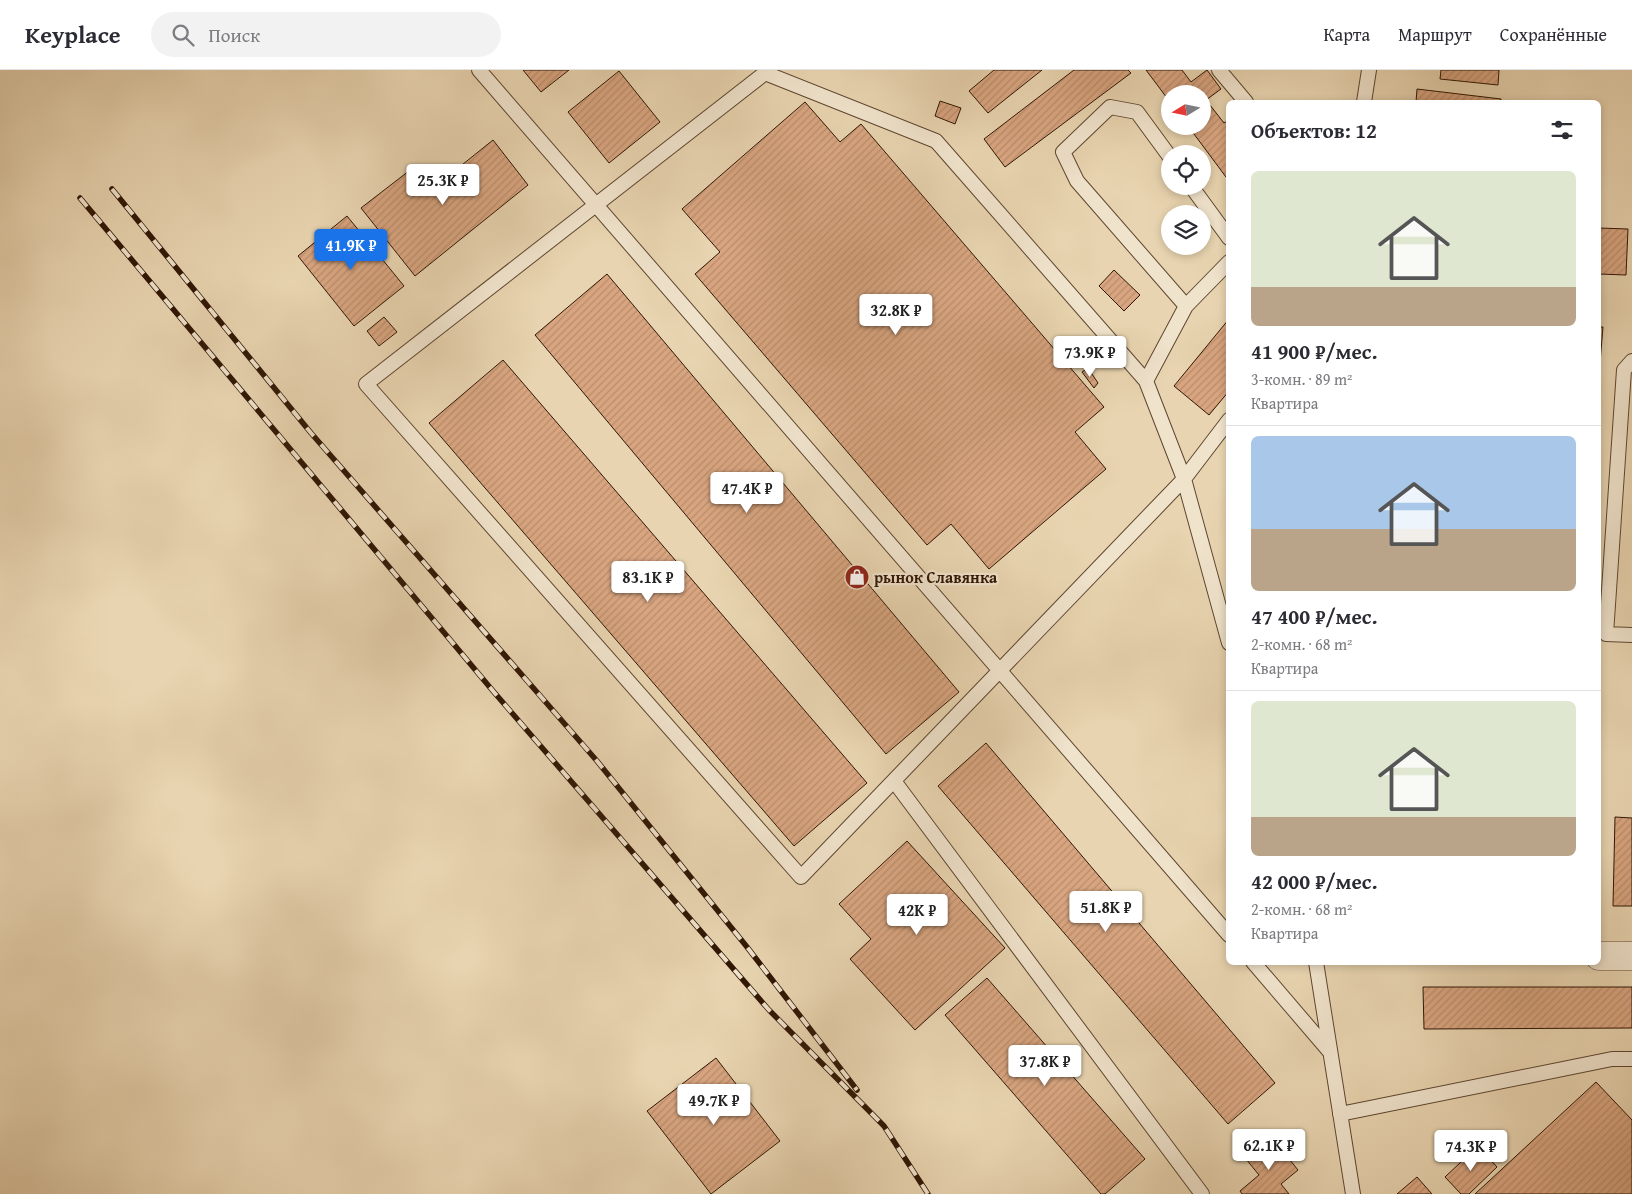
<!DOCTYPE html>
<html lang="ru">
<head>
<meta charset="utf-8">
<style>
  body { margin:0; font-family:"Gentium Book Plus",serif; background:#f2f2f3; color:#2b2b33; height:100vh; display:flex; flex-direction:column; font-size:19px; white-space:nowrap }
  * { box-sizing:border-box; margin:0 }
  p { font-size:16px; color:#7c7c81 }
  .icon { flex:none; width:28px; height:28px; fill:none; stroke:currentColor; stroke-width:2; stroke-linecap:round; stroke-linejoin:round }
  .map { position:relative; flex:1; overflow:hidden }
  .panel { position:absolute; left:1226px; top:30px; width:375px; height:865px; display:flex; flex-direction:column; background:#fff; border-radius:8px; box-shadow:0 2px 8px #0003 }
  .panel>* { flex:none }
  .needle { width:32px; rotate:260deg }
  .tools { position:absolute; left:1161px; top:15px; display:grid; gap:10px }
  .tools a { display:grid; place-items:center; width:50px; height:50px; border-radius:50%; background:#fff; box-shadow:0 2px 8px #0003; font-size:25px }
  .price { position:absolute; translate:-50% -42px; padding:0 11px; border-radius:5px; background:#fff; color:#222; font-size:16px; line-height:32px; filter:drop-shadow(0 1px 2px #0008) }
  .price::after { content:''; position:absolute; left:50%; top:30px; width:15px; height:11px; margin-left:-8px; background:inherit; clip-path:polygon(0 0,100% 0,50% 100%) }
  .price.on { background:#1a73e8; color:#fff }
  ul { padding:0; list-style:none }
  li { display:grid; align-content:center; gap:10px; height:265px; padding:0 25px }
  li+li { border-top:1px solid #e1e1e2 }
  li span { display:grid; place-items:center; height:155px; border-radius:8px; color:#555 }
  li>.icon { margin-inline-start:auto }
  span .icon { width:90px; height:90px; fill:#fffc; stroke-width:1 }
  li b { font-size:21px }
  h2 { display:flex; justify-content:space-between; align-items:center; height:60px; padding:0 25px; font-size:21px }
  header { display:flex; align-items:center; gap:30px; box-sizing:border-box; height:70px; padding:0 25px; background:#fff; border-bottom:1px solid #e1e1e2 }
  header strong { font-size:24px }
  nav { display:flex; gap:28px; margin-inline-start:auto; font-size:18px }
  .search { width:350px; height:45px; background:#f2f2f3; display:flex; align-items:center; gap:12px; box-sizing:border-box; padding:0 18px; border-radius:28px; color:#7c7c81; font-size:19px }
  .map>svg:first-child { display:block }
</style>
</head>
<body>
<header>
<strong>Keyplace</strong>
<div class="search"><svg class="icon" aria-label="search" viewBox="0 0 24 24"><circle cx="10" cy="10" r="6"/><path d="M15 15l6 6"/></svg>Поиск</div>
<nav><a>Карта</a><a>Маршрут</a><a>Сохранённые</a></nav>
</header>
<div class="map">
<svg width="1632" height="1124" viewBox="0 0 1632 1124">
  <defs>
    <pattern id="building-hatch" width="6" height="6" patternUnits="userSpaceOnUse" patternTransform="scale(1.25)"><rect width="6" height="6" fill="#d8a580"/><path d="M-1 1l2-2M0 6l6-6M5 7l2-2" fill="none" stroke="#ba8d6d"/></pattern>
  </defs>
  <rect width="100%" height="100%" fill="#e8d4b0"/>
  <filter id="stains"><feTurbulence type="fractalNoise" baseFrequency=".004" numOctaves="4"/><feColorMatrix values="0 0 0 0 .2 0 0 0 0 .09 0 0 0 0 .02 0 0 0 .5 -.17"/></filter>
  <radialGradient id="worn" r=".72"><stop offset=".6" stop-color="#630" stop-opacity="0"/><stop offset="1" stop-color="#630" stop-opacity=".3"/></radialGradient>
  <path fill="url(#building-hatch)" stroke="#301604" d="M523,0h46l-28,22z
    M994,0h48l-54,43 -19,-22z
    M1074,0h54l3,3 -126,94 -21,-28z
    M1146,0h36l9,12 16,-12 14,19 -15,11 18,23 5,-3v61l-41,-55h14v-32h-32v8z
    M1441,0h58l-1,15 -58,-6z
    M619,1l41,51 -51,41 -41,-51z
    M1417,19l84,10v3h-85z
    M940,31l21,7 -6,16 -20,-8z
    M805,32l35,40 21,-18 243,283 -29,25 31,37 -117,100 -38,-45 -24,21 -232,-271 25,-22 -38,-43z
    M493,70l35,45 -113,91 -54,-68 53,-41 18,22z
    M347,146l57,70 -50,40 -56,-70z
    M1599,158l29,1 -2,46 -27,-1z
    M1114,200l26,25 -16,16 -25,-25z
    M607,204l352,418 -73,62 -351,-419z
    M384,247l13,15 -18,14 -12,-15z
    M1229,249v72l-20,24 -35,-29z
    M1599,257h4l-4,47z
    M503,290l364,423 -73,63 -365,-423z
    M1088,298l10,15 -4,5 -12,-16z
    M986,673l289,340 -47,41 -290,-338z
    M1615,747l17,1v88h-19z
    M907,771l98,107 -90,82 -65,-71 21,-20 -32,-35z
    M987,908l158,181 -40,35h-4l-156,-179z
    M1423,917h209v41l-208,1z
    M716,988l64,83 -69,53 -64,-83z
    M1596,1012l36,38v74h-157z
    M1252,1074l10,13 15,-13 21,26 -17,14 8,10h-47l-2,-3 19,-16 -18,-22z
    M1478,1076l19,21 -28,27h-8l-16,-17z
    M1417,1107l15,17h-35z"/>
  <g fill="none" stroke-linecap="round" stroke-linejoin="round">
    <defs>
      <path id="lane" d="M479,0c252,287 499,578 750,865
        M1219,0l27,32
        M765,3l171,68 210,240 38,98 -383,398 -435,-493z
        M1364,32l5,-32
        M1170,87l-33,-45 -27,-5 -47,45 14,29 109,125
        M1191,116l38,52
        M1632,291l-8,9 -18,264 26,1
        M1146,311l40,-75 43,-44
        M1229,350l-45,59 45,164
        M894,711l308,413
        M1253,892l77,90
        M1316,892l37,232
        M1340,1044l272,-55h20"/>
      <path id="street" d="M1599,886h33"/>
    </defs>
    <use href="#lane" stroke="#5e462f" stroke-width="16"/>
    <use href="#street" stroke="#5e462f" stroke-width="29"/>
    <use href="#lane" stroke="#f0e3cc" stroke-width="14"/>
    <use href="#street" stroke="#f0e3cc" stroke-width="28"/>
    <defs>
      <path id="rail" d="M112,119l199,244 286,328 150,186 110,143
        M80,128l413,493 276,319 115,116 44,68"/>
    </defs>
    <use href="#rail" stroke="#301604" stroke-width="5.5"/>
    <use href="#rail" stroke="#f0e3cc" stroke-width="4" stroke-dasharray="11" stroke-linecap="butt"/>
  </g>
  <defs>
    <symbol id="shop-disc" viewBox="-11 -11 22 22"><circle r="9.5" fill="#8f2418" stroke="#f0e3cc"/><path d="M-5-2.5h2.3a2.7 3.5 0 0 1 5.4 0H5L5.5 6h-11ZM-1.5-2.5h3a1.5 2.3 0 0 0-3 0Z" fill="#fff"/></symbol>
  </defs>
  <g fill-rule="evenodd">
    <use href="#shop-disc" x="843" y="493" width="28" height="28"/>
  </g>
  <g text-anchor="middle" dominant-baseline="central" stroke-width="4.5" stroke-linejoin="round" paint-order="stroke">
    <g font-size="16" font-weight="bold" fill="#301604" stroke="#f0e3cc" text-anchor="start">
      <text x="874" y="507">рынок Славянка</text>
    </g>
  </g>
  <rect width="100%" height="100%" filter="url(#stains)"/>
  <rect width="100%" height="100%" fill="url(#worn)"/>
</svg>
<div class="tools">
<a><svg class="needle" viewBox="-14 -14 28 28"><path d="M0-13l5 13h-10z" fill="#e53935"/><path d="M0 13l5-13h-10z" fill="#7c7c81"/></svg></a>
<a><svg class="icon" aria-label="locate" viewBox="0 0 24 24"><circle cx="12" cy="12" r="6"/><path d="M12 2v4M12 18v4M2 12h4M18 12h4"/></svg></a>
<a><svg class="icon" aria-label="layers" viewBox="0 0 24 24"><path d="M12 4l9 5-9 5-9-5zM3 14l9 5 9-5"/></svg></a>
</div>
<b class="price" style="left:443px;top:136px">25.3K ₽</b>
<b class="price on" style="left:351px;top:201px">41.9K ₽</b>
<b class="price" style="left:896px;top:266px">32.8K ₽</b>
<b class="price" style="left:1090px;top:308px">73.9K ₽</b>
<b class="price" style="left:747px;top:444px">47.4K ₽</b>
<b class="price" style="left:648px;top:533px">83.1K ₽</b>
<b class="price" style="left:1106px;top:863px">51.8K ₽</b>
<b class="price" style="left:917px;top:866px">42K ₽</b>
<b class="price" style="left:1045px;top:1017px">37.8K ₽</b>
<b class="price" style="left:714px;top:1056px">49.7K ₽</b>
<b class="price" style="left:1269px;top:1101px">62.1K ₽</b>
<b class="price" style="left:1471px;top:1102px">74.3K ₽</b>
<section class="panel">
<h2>Объектов: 12<svg class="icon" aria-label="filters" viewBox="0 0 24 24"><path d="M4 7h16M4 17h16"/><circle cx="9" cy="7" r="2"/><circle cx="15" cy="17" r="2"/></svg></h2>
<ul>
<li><span style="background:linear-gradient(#dfe7d0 75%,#b9a48a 0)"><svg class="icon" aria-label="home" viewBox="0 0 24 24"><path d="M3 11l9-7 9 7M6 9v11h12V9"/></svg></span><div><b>41 900 ₽/мес.</b><p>3-комн. · 89 m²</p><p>Квартира</p></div></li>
<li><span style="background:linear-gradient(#a9c7e8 60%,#b9a48a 0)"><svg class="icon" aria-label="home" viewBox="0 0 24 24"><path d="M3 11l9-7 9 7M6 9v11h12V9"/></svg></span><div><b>47 400 ₽/мес.</b><p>2-комн. · 68 m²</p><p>Квартира</p></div></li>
<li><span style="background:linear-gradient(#dfe7d0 75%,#b9a48a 0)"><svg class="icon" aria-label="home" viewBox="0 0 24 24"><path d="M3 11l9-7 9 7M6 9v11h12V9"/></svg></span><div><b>42 000 ₽/мес.</b><p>2-комн. · 68 m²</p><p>Квартира</p></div></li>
</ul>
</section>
</div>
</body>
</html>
